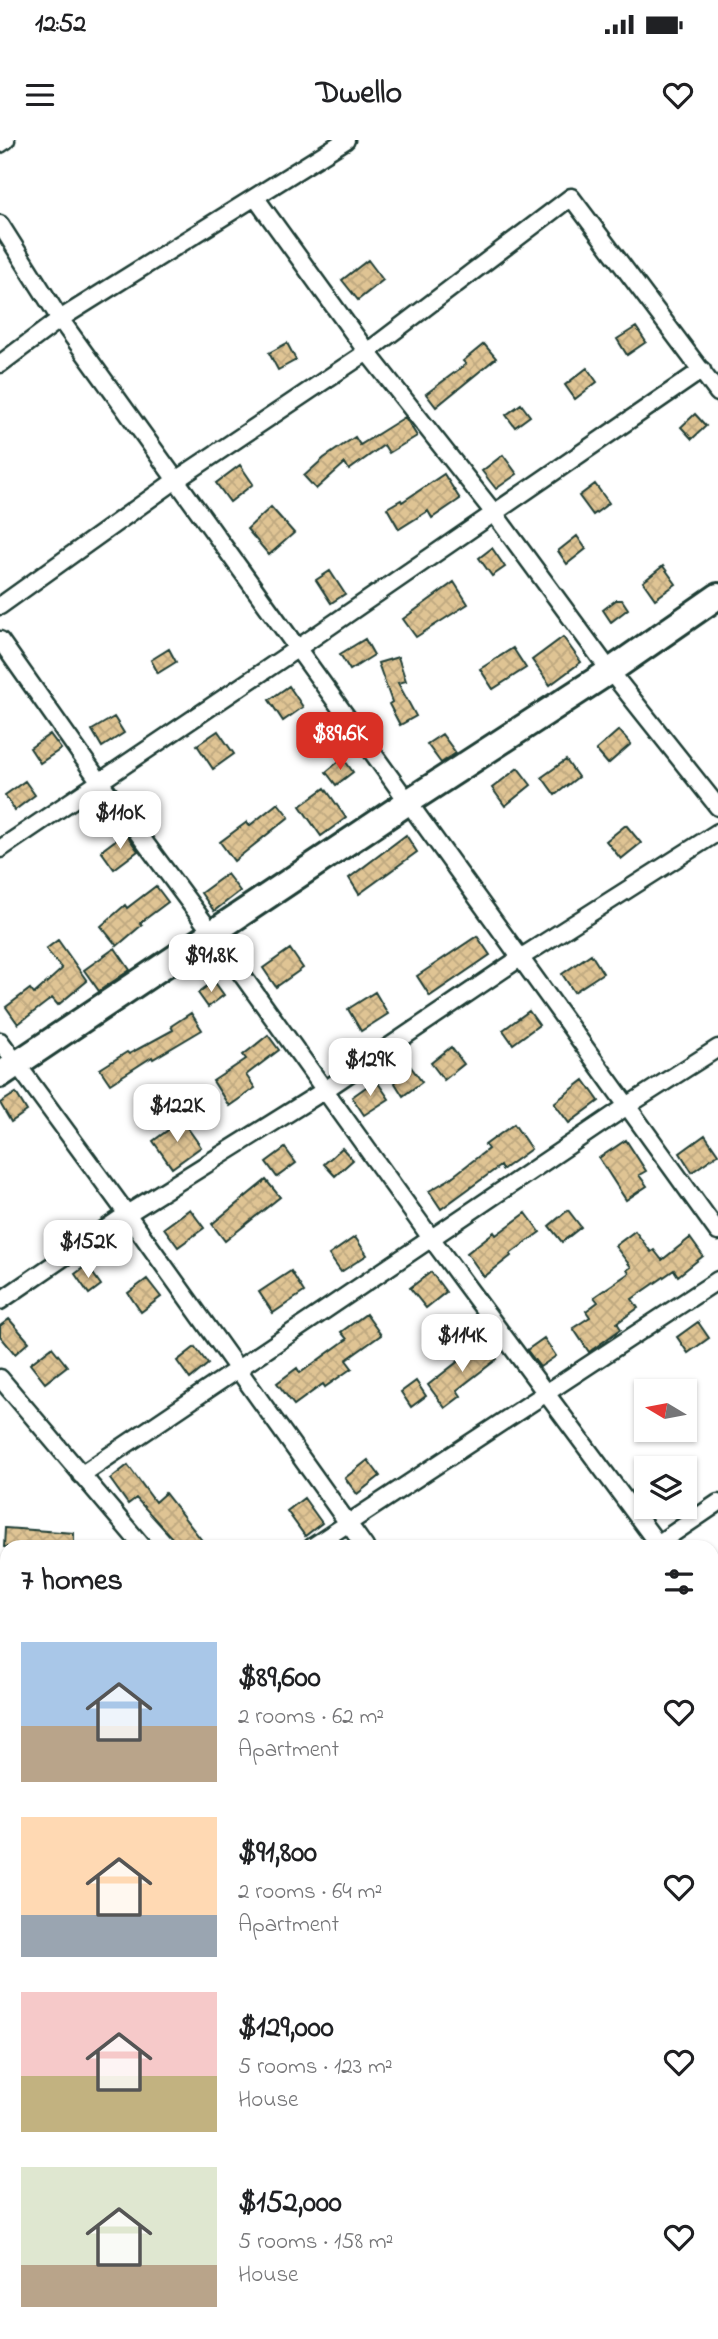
<!DOCTYPE html>
<html lang="en">
<head>
<meta charset="utf-8">
<style>
  body { margin:0; font-family:"Indie Flower",sans-serif; background:#f6f6f6; color:#202124; height:100vh; display:flex; flex-direction:column; font-size:26px; white-space:nowrap }
  * { box-sizing:border-box; margin:0 }
  p { font-size:23px; color:#757577 }
  .icon { flex:none; width:38px; height:38px; fill:none; stroke:currentColor; stroke-width:2; stroke-linecap:round; stroke-linejoin:round }
  .map { position:relative; flex:1; overflow:hidden }
  .side { position:absolute; left:0px; top:1400px; width:719px; height:800px; display:flex; flex-direction:column; background:#fff; border-radius:21px 21px 0 0; box-shadow:0 2px 5px #0004 }
  .side>* { flex:none }
  .needle { width:46px; rotate:280deg }
  .fabs { position:absolute; left:634px; top:1239px; display:grid; gap:14px }
  .fabs a { display:grid; place-items:center; width:63px; height:63px; border-radius:0px; background:#fff; box-shadow:0 2px 5px #0004; font-size:35px }
  .price { position:absolute; translate:-50% -60px; padding:0 16px; border-radius:14px; background:#fff; color:#222; font-size:23px; line-height:46px; filter:drop-shadow(0 2px 4px #0008) }
  .price::after { content:''; position:absolute; left:50%; top:42px; width:21px; height:16px; margin-left:-10px; background:inherit; clip-path:polygon(0 0,100% 0,50% 100%) }
  .price.active { background:#d93025; color:#fff }
  ul { padding:0; list-style:none }
  li { display:flex; align-items:center; gap:21px; height:175px; padding:0 21px }
  li span { display:grid; place-items:center; flex:none; width:196px; height:140px; border-radius:0px; color:#555 }
  li>.icon { margin-inline-start:auto }
  span .icon { width:84px; height:84px; fill:#fffc; stroke-width:1 }
  li b { font-size:30px }
  h2 { display:flex; justify-content:space-between; align-items:center; height:84px; padding:0 21px; font-size:30px }
  .status { display:flex; justify-content:space-between; align-items:center; height:49px; padding:0 35px; background:#fff; direction:ltr }
  .status svg { height:19px; fill:currentColor }
  header { display:flex; justify-content:space-between; align-items:center; height:91px; padding:0 21px; background:#fff; font-size:32px; font-weight:800 }
  .map>svg:first-child { display:block }
</style>
</head>
<body>
<div class="status"><b>12:52</b><svg viewBox="0 0 49 12"><path d="M0 12V9h3v3zM5 12V6h3v6zM10 12V3h3v9zM15 12V0h3v12zM26 1h20v11H26zM47 4h2v5h-2z"/></svg></div>
<header><svg class="icon" aria-label="menu" viewBox="0 0 24 24"><path d="M4 6h16M4 12h16M4 18h16"/></svg>Dwello<svg class="icon" aria-label="heart" viewBox="0 0 24 24"><path d="M12 20l-8-8c-3-5 5-10 8-4 3-6 11-1 8 4z"/></svg></header>
<div class="map">
<svg width="718" height="2199" viewBox="0 0 718 2199">
  <defs>
    <pattern id="building-cross-hatch" width="8" height="8" patternUnits="userSpaceOnUse" patternTransform="scale(1.75)"><rect width="8" height="8" fill="#dfc494"/><path d="M0 0l8 8M0 8l8-8" fill="none" stroke="#bfa980"/></pattern>
  </defs>
  <rect width="100%" height="100%" fill="#fff"/>
  <filter id="ink" filterUnits="userSpaceOnUse"><feTurbulence type="fractalNoise" baseFrequency=".0143" numOctaves="2"/><feDisplacementMap in="SourceGraphic" scale="14" xChannelSelector="R" yChannelSelector="G"/><feConvolveMatrix kernelMatrix="1 2 1 2 8 2 1 2 1" color-interpolation-filters="sRGB"/></filter>
  <g filter="url(#ink)">
    <path fill="url(#building-cross-hatch)" stroke="#1f3d34" stroke-width="2" d="M368,120l15,20 -25,20 -16,-20z
      M636,187l10,15 -19,13 -10,-16z
      M287,203l9,17 -18,10 -9,-17z
      M484,204l12,14 -60,49 -10,-13 40,-30 -3,-3z
      M587,228l10,14 -22,17 -10,-14z
      M521,264l9,12 -15,11 -9,-12z
      M695,274l11,12 -14,13 -11,-12z
      M405,277l12,19 -28,17 -5,-8 -35,25 -4,-7 -29,26 -12,-13 20,-18 31,-21 5,8z
      M503,315l14,19 -21,15 -14,-18z
      M240,325l13,19 -23,18 -14,-19z
      M444,334l16,25 -28,19 -4,-7 -29,18 -12,-21 14,-8 1,2z
      M595,344l14,19 -16,12 -14,-19z
      M271,367l23,26 -25,22 -22,-26z
      M577,396l9,13 -19,15 -9,-13z
      M492,408l13,19 -13,9 -13,-18z
      M663,426l13,18 -21,15 -12,-17z
      M330,431l15,23 -14,9 -15,-23z
      M454,442l14,22 -52,33 -13,-18z
      M616,460h6l6,9 -17,13 -8,-12z
      M563,497l18,25 -31,23 -18,-25z
      M365,499l9,16 -24,15 -10,-16z
      M513,508l13,20 -33,21 -13,-20z
      M169,509l7,13 -18,11 -7,-13z
      M398,517l8,24 -8,2 18,33 -16,9 -11,-21 3,-2 -14,-39z
      M289,546l14,21 -20,14 -14,-21z
      M114,577l10,16 -22,14 -10,-17z
      M619,590l12,14 -23,20 -12,-14z
      M218,591l16,23 -21,15 -16,-24z
      M50,594l11,15 -21,14 -10,-15z
      M442,594l14,19 -15,10 -14,-19z
      M343,618l10,14 -17,13 -10,-13z
      M566,620l12,17 -23,18 -13,-18z
      M518,628l13,17 -26,21 -13,-18z
      M25,641l10,14 -20,15 -10,-15z
      M325,648l21,30 -25,18 -21,-30z
      M278,663l11,14 -55,44 -14,-19 27,-20 2,4z
      M626,685l15,18 -20,16 -15,-18z
      M125,693l13,18 -24,18 -13,-18z
      M406,695l11,17 -58,42 -10,-16z
      M227,734l13,17 -26,20 -13,-18z
      M156,746l12,16 -28,21 2,2 -25,21 -16,-20 24,-21 2,3z
      M477,796l13,19 -60,41 -13,-20z
      M58,800l29,41 -29,24 -6,-7 -34,26 -12,-17 24,-18 4,5 28,-25 -16,-20z
      M115,808l15,22 -31,21 -15,-21z
      M290,809l13,19 -27,19 -13,-19z
      M591,814l12,19 -29,19 -12,-18z
      M214,841l10,14 -16,12 -10,-14z
      M375,852l13,22 -27,17 -13,-22z
      M529,871l10,14 -26,19 -10,-14z
      M191,873l11,17 -49,29 -1,-2 -42,27 -10,-15 27,-17 2,2 44,-24 -2,-4z
      M268,895l11,15 -33,25 9,13 -26,18 -16,-25 33,-22 -3,-4z
      M451,907l13,17 -20,16 -13,-17z
      M411,927l11,15 -19,14 -10,-16z
      M376,940l13,19 -25,16 -12,-18z
      M584,940l15,21 -30,22 -15,-20z
      M16,953l11,18 -16,11 -11,-19z
      M182,980l19,27 -29,21 -19,-27z
      M514,984l17,25 -29,21 -2,-4 -59,43 -12,-18 19,-11 40,-31 -3,-4z
      M705,995l13,19 -26,18 -12,-19z
      M626,1000l20,31 -7,4 8,11 -21,14 -27,-42z
      M285,1008l11,15 -19,14 -11,-15z
      M342,1008l11,12 -18,16 -11,-12z
      M266,1040l14,17 -55,44 -13,-17z
      M190,1069l14,19 -26,19 -14,-19z
      M568,1070l13,17 -19,15 -13,-16z
      M526,1073l14,19 -30,22 1,2 -27,21 -17,-24 27,-21 2,3z
      M635,1091l16,21 3,-2 8,10 28,-22 13,18 -25,20 -4,-6 -42,29 6,9 -21,15 4,6 -32,23 -16,-24 17,-11 -4,-6 12,-9 -4,-5 35,-24 -2,-3 4,-3 -16,-21z
      M355,1097l12,18 -26,17 -12,-17z
      M87,1125l14,20 -12,9 -14,-20z
      M291,1131l13,21 -31,21 -14,-21z
      M431,1132l15,20 -20,16 -16,-20z
      M147,1139l14,18 -20,15 -13,-19z
      M366,1174l15,21 -35,25 6,8 -27,19 -2,-3 -29,21 -17,-22 20,-15 3,5 47,-34 -6,-7z
      M9,1179l20,23 -14,12 -15,-18v-10z
      M698,1182l11,16 -21,15 -11,-16z
      M544,1198l12,18 -16,11 -13,-17z
      M484,1201l13,18 -40,31 4,6 -16,12 -17,-23z
      M52,1207l15,19 -22,17 -15,-19z
      M195,1207l13,17 -18,15 -13,-18z
      M416,1241l10,15 -15,11 -10,-15z
      M368,1320l12,16 -23,18 -12,-16z
      M128,1325l27,37 10,-9 42,54h-27l-44,-49 -8,6 -18,-25z
      M304,1358l18,25 -17,13 -18,-25z
      M5,1388l69,5v14h-70z"/>
    <g fill="none" stroke-linecap="round" stroke-linejoin="round">
      <defs>
        <path id="minor" d="M0,4l6,-4
          M255,57l112,155 127,161 116,158 108,136
          M0,84l60,95 658,913
          M0,224l60,-45 286,-179
          M0,466l176,-126 191,-128 204,-155 147,196
          M0,500l100,142 112,151 219,305 229,309
          M0,709l298,-201 404,-278
          M0,901l127,173 238,333
          M0,1161l127,-87 198,-124 195,-132 198,-126
          M0,1238l143,169
          M81,1335l546,-369 91,-58
          M312,1407l406,-267
          M653,1407l65,-44
          M712,1486l6,9
          M0,1570l7,4
          M0,1606l7,-10
          M712,1624l6,-4
          M712,1844l6,-4
          M712,1889l6,7
          M712,1918l6,3
          M0,2116l7,1
          M385,2193l31,6"/>
        <path id="primary" d="M0,935l408,-273 202,-131 108,-75
          M0,1816l7,4
          M712,2067l6,-4"/>
      </defs>
      <use href="#minor" stroke="#1f3d34" stroke-width="21"/>
      <use href="#primary" stroke="#1f3d34" stroke-width="30"/>
      <use href="#minor" stroke="#fff" stroke-width="16"/>
      <use href="#primary" stroke="#fff" stroke-width="24"/>
    </g>
  </g>
</svg>
<div class="fabs">
<a><svg class="needle" viewBox="-14 -14 28 28"><path d="M0-13l5 13h-10z" fill="#e53935"/><path d="M0 13l5-13h-10z" fill="#757577"/></svg></a>
<a><svg class="icon" aria-label="layers" viewBox="0 0 24 24"><path d="M12 4l9 5-9 5-9-5zM3 14l9 5 9-5"/></svg></a>
</div>
<b class="price active" style="left:340px;top:632px">$89.6K</b>
<b class="price" style="left:120px;top:711px">$110K</b>
<b class="price" style="left:211px;top:854px">$91.8K</b>
<b class="price" style="left:370px;top:958px">$129K</b>
<b class="price" style="left:177px;top:1004px">$122K</b>
<b class="price" style="left:88px;top:1140px">$152K</b>
<b class="price" style="left:462px;top:1234px">$114K</b>
<section class="side">
<h2>7 homes<svg class="icon" aria-label="filters" viewBox="0 0 24 24"><path d="M4 7h16M4 17h16"/><circle cx="9" cy="7" r="2"/><circle cx="15" cy="17" r="2"/></svg></h2>
<ul>
<li><span style="background:linear-gradient(#a9c7e8 60%,#b9a48a 0)"><svg class="icon" aria-label="home" viewBox="0 0 24 24"><path d="M3 11l9-7 9 7M6 9v11h12V9"/></svg></span><div><b>$89,600</b><p>2 rooms · 62 m²</p><p>Apartment</p></div><svg class="icon" aria-label="heart" viewBox="0 0 24 24"><path d="M12 20l-8-8c-3-5 5-10 8-4 3-6 11-1 8 4z"/></svg></li>
<li><span style="background:linear-gradient(#ffd9b3 70%,#9aa5b1 0)"><svg class="icon" aria-label="home" viewBox="0 0 24 24"><path d="M3 11l9-7 9 7M6 9v11h12V9"/></svg></span><div><b>$91,800</b><p>2 rooms · 64 m²</p><p>Apartment</p></div><svg class="icon" aria-label="heart" viewBox="0 0 24 24"><path d="M12 20l-8-8c-3-5 5-10 8-4 3-6 11-1 8 4z"/></svg></li>
<li><span style="background:linear-gradient(#f6c9c9 60%,#c2b280 0)"><svg class="icon" aria-label="home" viewBox="0 0 24 24"><path d="M3 11l9-7 9 7M6 9v11h12V9"/></svg></span><div><b>$129,000</b><p>5 rooms · 123 m²</p><p>House</p></div><svg class="icon" aria-label="heart" viewBox="0 0 24 24"><path d="M12 20l-8-8c-3-5 5-10 8-4 3-6 11-1 8 4z"/></svg></li>
<li><span style="background:linear-gradient(#dfe7d0 70%,#b9a48a 0)"><svg class="icon" aria-label="home" viewBox="0 0 24 24"><path d="M3 11l9-7 9 7M6 9v11h12V9"/></svg></span><div><b>$152,000</b><p>5 rooms · 158 m²</p><p>House</p></div><svg class="icon" aria-label="heart" viewBox="0 0 24 24"><path d="M12 20l-8-8c-3-5 5-10 8-4 3-6 11-1 8 4z"/></svg></li>
</ul>
</section>
</div>
</body>
</html>
